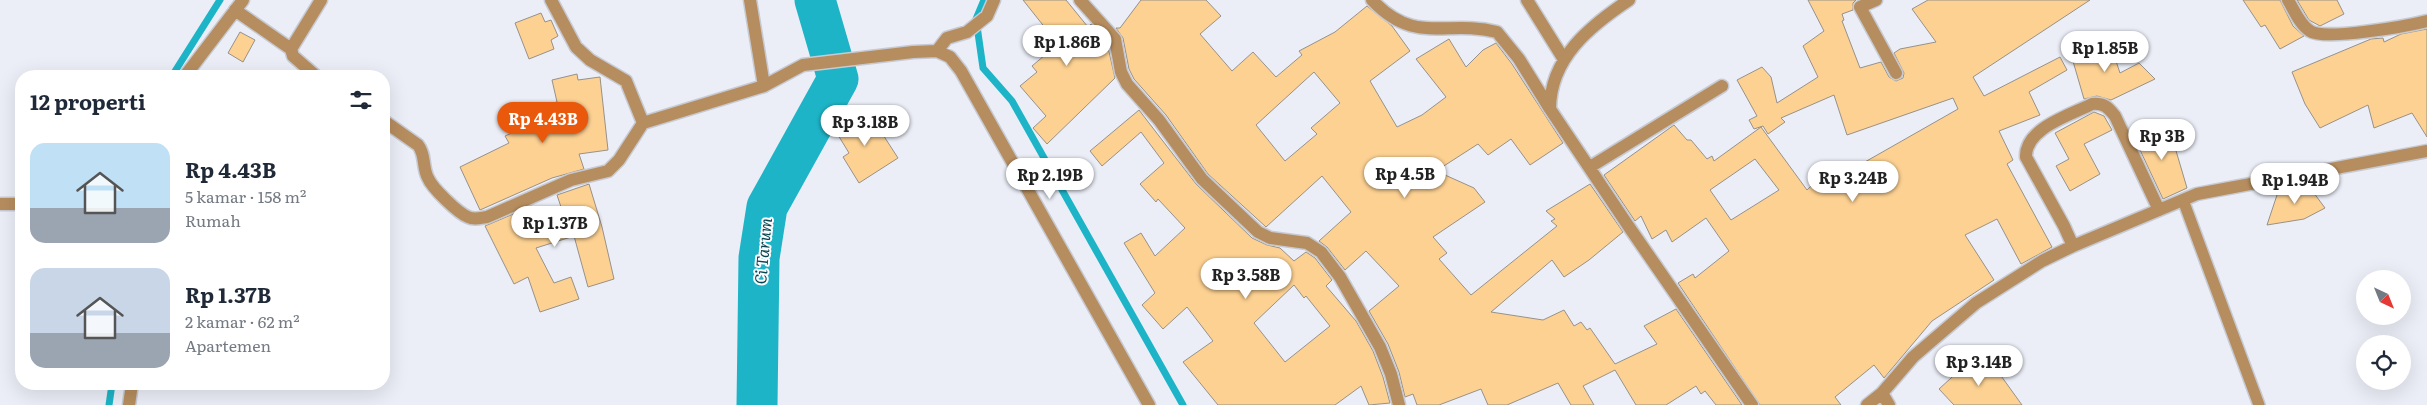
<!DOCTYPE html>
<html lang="id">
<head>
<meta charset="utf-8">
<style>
  body { margin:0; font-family:Literata,serif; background:#f6f6f7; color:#1f2937; height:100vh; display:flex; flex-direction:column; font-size:19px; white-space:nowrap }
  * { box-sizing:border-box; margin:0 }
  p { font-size:16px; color:#747a83 }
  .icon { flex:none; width:28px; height:28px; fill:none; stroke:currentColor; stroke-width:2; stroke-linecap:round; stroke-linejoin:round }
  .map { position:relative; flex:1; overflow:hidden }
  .drawer { position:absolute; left:15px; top:70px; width:375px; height:320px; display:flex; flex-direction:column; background:#fff; border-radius:20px; box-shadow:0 5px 20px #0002 }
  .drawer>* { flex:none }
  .needle { width:32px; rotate:137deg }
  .fabs { position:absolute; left:2356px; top:270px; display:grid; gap:10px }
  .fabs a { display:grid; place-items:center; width:55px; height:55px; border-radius:50%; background:#fff; box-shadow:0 5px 20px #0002; font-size:25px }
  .price { position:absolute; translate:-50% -42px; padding:0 11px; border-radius:18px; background:#fff; color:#222; font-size:16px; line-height:32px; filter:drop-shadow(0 1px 2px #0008) }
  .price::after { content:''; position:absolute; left:50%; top:30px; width:15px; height:11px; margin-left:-8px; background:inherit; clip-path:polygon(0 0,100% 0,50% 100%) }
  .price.active { background:#ea580c; color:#fff }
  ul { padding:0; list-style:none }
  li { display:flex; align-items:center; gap:15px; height:125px; padding:0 15px }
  li span { display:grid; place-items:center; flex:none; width:140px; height:100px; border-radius:15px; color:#555 }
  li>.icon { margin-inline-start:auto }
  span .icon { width:60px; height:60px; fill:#fffc; stroke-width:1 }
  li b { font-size:21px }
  h2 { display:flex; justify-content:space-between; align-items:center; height:60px; padding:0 15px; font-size:21px }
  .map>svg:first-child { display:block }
</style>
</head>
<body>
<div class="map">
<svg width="2427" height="405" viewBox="0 0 2427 405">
  <rect width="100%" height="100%" fill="#ebeef7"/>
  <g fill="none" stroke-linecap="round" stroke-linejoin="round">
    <path stroke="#1db4c7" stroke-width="7" d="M984,0l-8,19 7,49 29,33 171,304
      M172,76l48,-76
      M109,405l3,-21"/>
    <path stroke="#1db4c7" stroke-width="41" d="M757,405l2,-147 8,-51 71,-128 -23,-79"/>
  </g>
  <path fill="#fdd192" stroke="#97918a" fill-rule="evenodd" d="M1023,0h43l22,27 3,-3 16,19 8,35 -68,66 -14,-16 13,-12 -26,-30 17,-14 -5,-6 26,-22z
    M1141,0h65l15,16 -21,18 32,37 21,-19 23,25 26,-22 -3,-4 36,-19 32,-26 25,20 18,25 -40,30 27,46 25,-12 24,-18 -30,-38 33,-20 17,28 17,-17 13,-7 16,21 51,79 -33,22 -19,-26 -23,16 -10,-11 -42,27 38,17 11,14 -52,35 14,16 -8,6 32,36 86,-69 -6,-5 4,-2 -9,-8 44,-27 33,48 -34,28 -25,17 -12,-17 -61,52 52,8 21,-10 10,16 7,-4 6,8 3,-2 25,36 42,-20 -13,-18 32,-17 66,96h-26l-11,-14 -4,3 -5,-8 -30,19h-30l-21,-35 -32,16 11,19h-23l-13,-22 -51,22h-19l-7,-16 -42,16h-22l-4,-11 -8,3 -6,-25 -11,-28 -19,-33 30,-25 -33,-35 -21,19 -18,-23 -8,-6 32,-29 -29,-36 -56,51 -58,-53 -42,-59 -32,-36 -5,-10 -6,-31 -7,-10h4zM1314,72l26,31 -29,25 6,6 -32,27 -29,-36z
    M1808,0h48l-3,3v7l-11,4 2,6 -2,1 18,47 21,-6 8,15 7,4 7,-3 1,-5 -10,-20 6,-4 36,-7 -24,-33 16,-9h162l-117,77 11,19 76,-39 7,13 -38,22 11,23 -41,16 14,29 -6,4 45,83 -31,17 -24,-45 -32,16 29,45 -62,41 -48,57 -10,-13 -39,32 6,8h-81l-82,-122 15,-9 2,4 34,-27 -23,-33 -34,24 -6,-12 -14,9 -11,-23 -6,5 -31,-46 70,-50 13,15h4l16,19 5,-3 2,5 47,-34 46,63 16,-16 8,-2 4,7 123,-70 -5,-11 -106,37 -13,-40 -53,23 4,4 -17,12 -5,-8 -9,3 -5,-9 8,-4 -20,-36 25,-13 9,10 6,26 41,-26 -15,-31 21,-15zM1755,159l24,31 -48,30 -21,-30z
    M2243,0h37l13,26 11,10 -24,13 -15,-24 -4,2z
    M2297,0h40l7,14 -24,12 -11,-6z
    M541,13l4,9 6,-2 7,16 -7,4 3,9 -25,10 -14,-36z
    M2427,29v108l-15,-24 -38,15 -6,-23 -48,23 -15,-24 -13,-32 79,-33 12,-1 1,4 17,-8z
    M240,32l15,8 -12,22 -15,-9z
    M2093,39l3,11 16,-1 8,24 19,-10 16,16 -44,21 -14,-4 -13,3 -14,-48z
    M577,74l1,6 22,-3 8,73 -29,4 5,15 -32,9 -72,32 -20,-43 49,-24 -4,-7 40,-18 -3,-12 15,-4 -5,-22z
    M867,110l31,48 -39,25 -16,-26 6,-4 -14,-23z
    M1139,110l57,74 56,54 15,7 13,3 14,13 12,-9 9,6 17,22 -6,6 30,35 17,30 10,26 7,26 -21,2 -8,-19 -26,19h-117l-35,-43 30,-21 -26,-34 -24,22 -21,-24 13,-12 -31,-50 17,-10 14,23 30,-28 -27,-29 -2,3 -16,-18 24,-21 -23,-31 -39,34 -12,-15zM1294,285l10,13 2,-2 24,30 -45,36 -31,-39z
    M2094,112l10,4 8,14 -28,14 16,30 -30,17 -14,-25 13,-7 -14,-26z
    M2169,127l18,61 -24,11 -30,-64z
    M589,184l13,43 12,52 -26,8 -14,-51 -38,12 18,35 17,-6 8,22 -39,13 -12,-35 -14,7 -29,-58 33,-14 8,16 37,-15 -6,-18z
    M2308,185l17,23 -21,11 -37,6 12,-36z
    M1986,355l36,50h-68l-15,-16 23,-21 4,3z"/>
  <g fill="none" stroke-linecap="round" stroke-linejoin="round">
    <defs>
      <path id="service" d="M2183,200l76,205"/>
      <path id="minor" d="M551,0l25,47 14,13 36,21 17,42 121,-37 39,-21 110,-13 24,-1 13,6 11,14 188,334
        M750,0l14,86
        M1080,0l35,39 6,33 6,12 32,36 43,59 56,53 12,6 37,5 14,9 19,25 40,70 11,27 8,31
        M1372,0c43,46 74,19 125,32l22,27 31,50
        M1527,0l36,58
        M1629,0c-39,26 -79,58 -79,109l77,115 125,181
        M1876,0l-16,7 36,66
        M2288,0c6,10 12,25 22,31 14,10 97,-5 117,-10
        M235,10l56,39
        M937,51l10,-13 20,-6 20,-16 7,-16
        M185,76l58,-76
        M316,76l-23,-20 -2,-7 30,-49
        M384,121l34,24c8,10 4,22 10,33 4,10 30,35 40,39 6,3 12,1 19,0l84,-37 37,-9 11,-11 24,-37
        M1590,167l132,-81
        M0,204h21
        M2073,246l-9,-20 -38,-69c-1,-29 45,-42 66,-53 12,-1 16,3 23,12l44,94
        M1882,393l7,12
        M129,405l3,-21
        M1867,405l15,-12 31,-36 63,-54 66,-42 31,-15 124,-52 230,-43"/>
    </defs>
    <use href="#service" stroke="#c7cad2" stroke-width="14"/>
    <use href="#minor" stroke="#c7cad2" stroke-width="15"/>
    <use href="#service" stroke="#b68d5e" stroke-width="11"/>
    <use href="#minor" stroke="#b68d5e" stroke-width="12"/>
  </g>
  <g text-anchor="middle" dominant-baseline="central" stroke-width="4" stroke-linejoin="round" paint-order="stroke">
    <g font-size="16" font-style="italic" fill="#06454d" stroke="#fafbff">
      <text transform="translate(762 251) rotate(-85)">Ci Tarum</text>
    </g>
  </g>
</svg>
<div class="fabs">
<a><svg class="needle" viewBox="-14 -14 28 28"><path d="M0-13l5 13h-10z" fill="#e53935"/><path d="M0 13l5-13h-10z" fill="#747a83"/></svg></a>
<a><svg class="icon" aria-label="locate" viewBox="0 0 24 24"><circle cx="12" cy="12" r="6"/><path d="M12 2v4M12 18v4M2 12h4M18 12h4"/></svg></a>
</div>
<b class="price" style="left:1067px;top:67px">Rp 1.86B</b>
<b class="price" style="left:2105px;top:73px">Rp 1.85B</b>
<b class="price active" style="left:543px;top:144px">Rp 4.43B</b>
<b class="price" style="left:865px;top:147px">Rp 3.18B</b>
<b class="price" style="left:2162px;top:161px">Rp 3B</b>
<b class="price" style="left:1405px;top:199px">Rp 4.5B</b>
<b class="price" style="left:1050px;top:200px">Rp 2.19B</b>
<b class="price" style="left:1853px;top:203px">Rp 3.24B</b>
<b class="price" style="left:2295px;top:205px">Rp 1.94B</b>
<b class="price" style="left:555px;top:248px">Rp 1.37B</b>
<b class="price" style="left:1246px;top:300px">Rp 3.58B</b>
<b class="price" style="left:1979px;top:387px">Rp 3.14B</b>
<section class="drawer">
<h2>12 properti<svg class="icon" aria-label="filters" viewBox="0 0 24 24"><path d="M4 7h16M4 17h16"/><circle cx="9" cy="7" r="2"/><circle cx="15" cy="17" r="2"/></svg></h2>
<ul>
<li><span style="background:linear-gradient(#bfe0f5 65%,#9aa5b1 0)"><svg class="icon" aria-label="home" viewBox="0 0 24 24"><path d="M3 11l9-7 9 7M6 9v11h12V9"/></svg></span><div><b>Rp 4.43B</b><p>5 kamar · 158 m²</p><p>Rumah</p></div></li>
<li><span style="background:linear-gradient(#c9d6e8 65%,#9aa5b1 0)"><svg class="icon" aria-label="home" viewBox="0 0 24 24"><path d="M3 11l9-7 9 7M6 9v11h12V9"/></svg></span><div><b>Rp 1.37B</b><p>2 kamar · 62 m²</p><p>Apartemen</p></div></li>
</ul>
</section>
</div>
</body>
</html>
